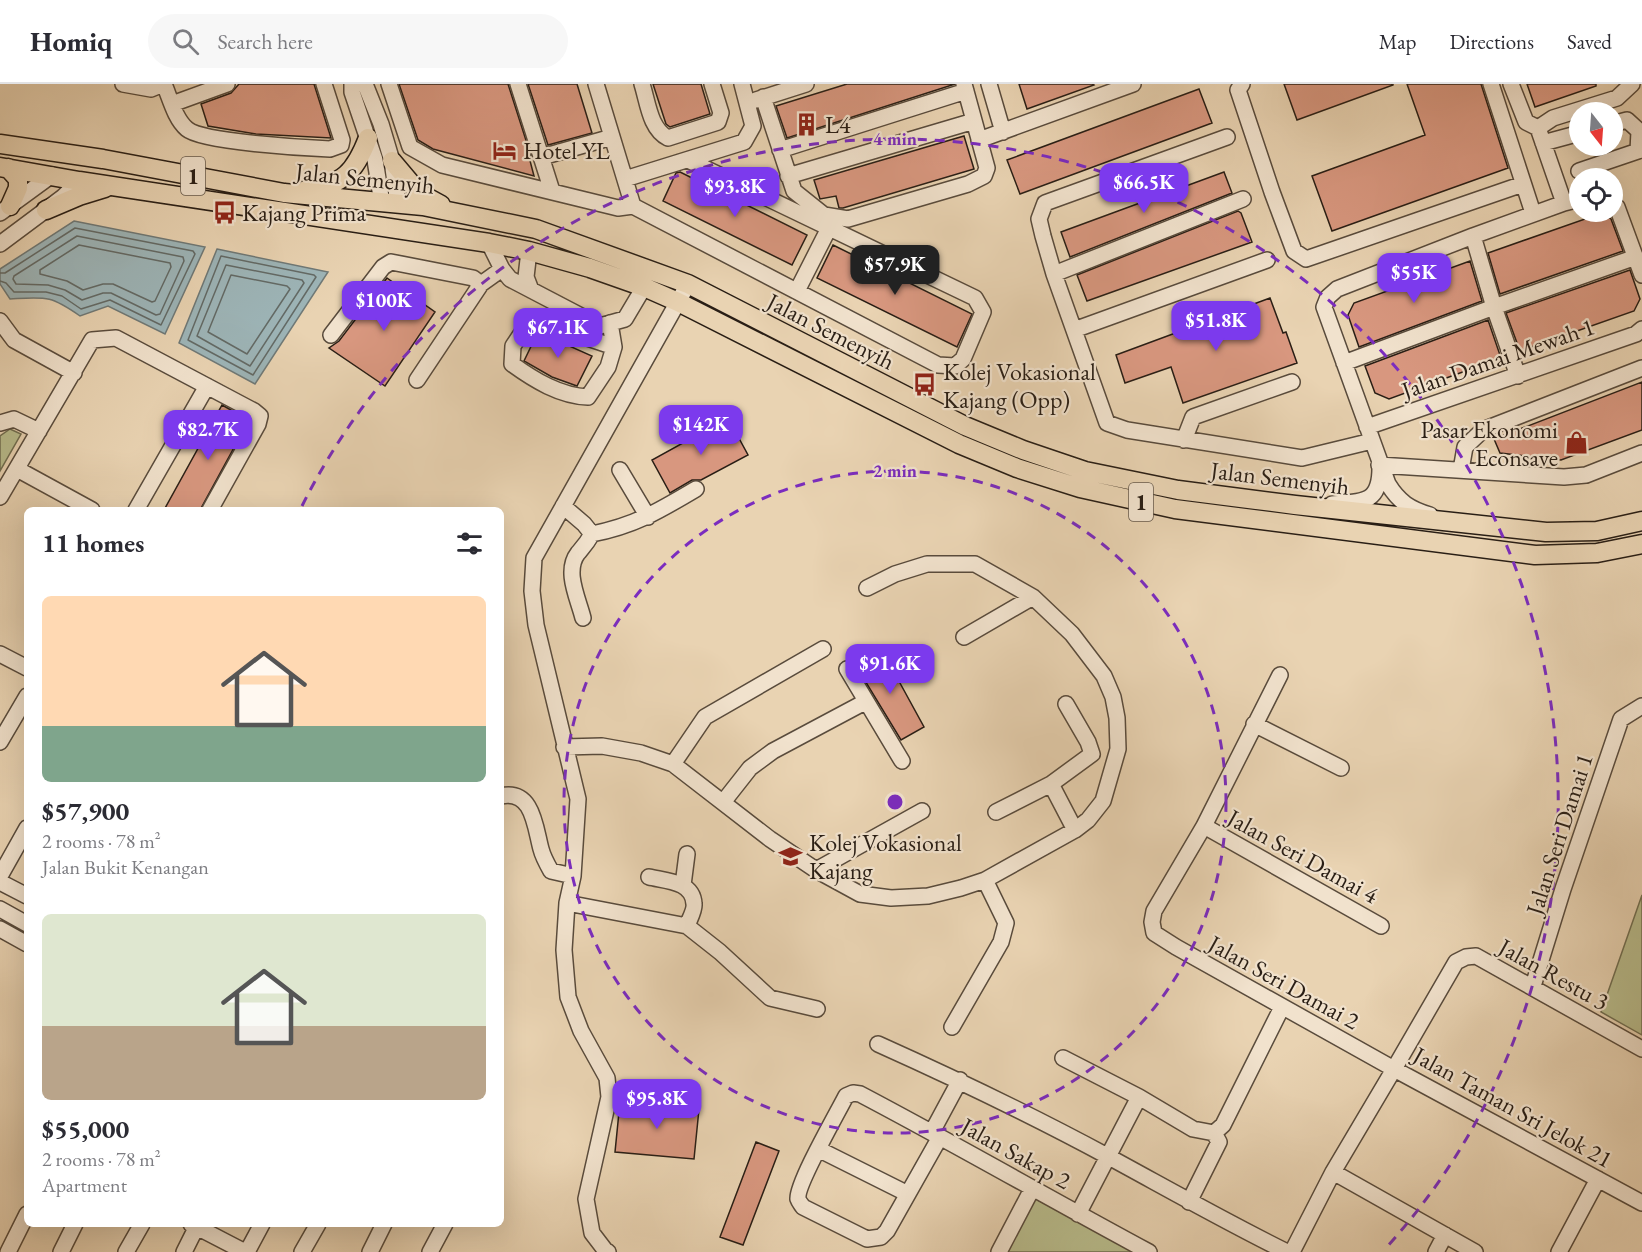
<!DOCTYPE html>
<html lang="en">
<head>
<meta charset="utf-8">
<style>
  body { margin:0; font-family:"EB Garamond",serif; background:#f7f7f7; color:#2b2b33; height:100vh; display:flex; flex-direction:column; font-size:22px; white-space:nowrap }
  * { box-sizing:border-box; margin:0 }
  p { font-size:20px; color:#7c7c81 }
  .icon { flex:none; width:33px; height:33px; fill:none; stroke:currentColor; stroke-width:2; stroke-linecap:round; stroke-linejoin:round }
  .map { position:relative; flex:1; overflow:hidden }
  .drawer { position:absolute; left:24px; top:423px; width:480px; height:720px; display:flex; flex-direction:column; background:#fff; border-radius:9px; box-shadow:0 6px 24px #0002 }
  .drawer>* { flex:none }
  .needle { width:39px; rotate:163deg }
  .buttons { position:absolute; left:1569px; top:18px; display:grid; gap:12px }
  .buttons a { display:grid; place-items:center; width:54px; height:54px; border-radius:50%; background:#fff; box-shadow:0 6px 24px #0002; font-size:30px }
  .price { position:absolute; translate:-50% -51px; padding:0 14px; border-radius:12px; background:#7c3aed; color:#fff; font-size:20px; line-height:39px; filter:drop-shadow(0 2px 3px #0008) }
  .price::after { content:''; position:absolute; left:50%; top:36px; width:18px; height:14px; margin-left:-9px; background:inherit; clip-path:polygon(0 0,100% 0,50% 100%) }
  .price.selected { background:#222; color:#fff }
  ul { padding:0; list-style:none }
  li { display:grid; align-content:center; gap:12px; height:318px; padding:0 18px }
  li span { display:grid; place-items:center; height:186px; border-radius:9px; color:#555 }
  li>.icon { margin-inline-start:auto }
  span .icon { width:108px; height:108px; fill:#fffc; stroke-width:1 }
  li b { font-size:26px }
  h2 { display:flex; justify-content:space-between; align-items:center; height:72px; padding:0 18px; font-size:26px }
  header { display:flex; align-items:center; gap:36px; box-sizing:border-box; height:84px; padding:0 30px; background:#fff; border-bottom:2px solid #e1e1e2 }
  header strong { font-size:28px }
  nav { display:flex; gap:33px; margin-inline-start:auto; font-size:21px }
  .search { width:420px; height:54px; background:#f7f7f7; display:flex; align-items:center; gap:15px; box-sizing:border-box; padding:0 21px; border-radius:33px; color:#7c7c81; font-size:22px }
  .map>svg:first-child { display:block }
</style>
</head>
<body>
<header>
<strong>Homiq</strong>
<div class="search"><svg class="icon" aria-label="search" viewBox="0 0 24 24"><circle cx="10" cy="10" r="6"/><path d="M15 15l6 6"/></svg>Search here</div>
<nav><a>Map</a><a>Directions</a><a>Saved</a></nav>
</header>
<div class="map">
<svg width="1642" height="1168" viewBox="0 0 1642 1168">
  <rect width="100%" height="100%" fill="#e9d3b2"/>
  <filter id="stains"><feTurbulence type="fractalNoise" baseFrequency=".00333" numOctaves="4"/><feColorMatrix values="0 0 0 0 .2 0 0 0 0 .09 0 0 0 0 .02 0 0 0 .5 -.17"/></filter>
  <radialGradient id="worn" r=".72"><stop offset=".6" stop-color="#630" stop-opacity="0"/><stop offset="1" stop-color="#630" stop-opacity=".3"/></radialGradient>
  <path fill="#b8bc8c" stroke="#706d50" stroke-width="1.5" d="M10,345l11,5 -21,37v-35z
    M1642,811v140l-41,-23z
    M1034,1114l102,54h-130z"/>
  <path fill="#9db5b8" stroke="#6f7977" stroke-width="1.5" d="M74,137l131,26 -40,87 -57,-28 -28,10c-30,-21 -34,-19 -70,-17l-10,-15v-15z
    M217,165l111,23 -73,112 -76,-41z"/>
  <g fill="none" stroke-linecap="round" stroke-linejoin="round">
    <path stroke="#636a66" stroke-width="1.5" d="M77,152l106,21 1,4 -24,53 -4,1 -45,-22h-8l-21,7 -17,-10 -17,-5 -32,-1 -3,-5 1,-3z
      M79,161l91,18 1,4 -16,34 -3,1 -39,-18h-10l-20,6 -16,-9 -27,-7v-4z
      M221,172l93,19 2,2 -63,98 -65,-35z
      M226,181l76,15 2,3 -54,83 -53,-30z
      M0,189h5l70,-45 118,23 2,3 -34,71 -51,-25 -29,9 -19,-13 -16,-4h-32l-8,-9 -6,-2
      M231,191l56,11 3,3 -43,65 -39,-22z"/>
  </g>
  <path fill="#d8977f" stroke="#291e15" stroke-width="1.5" d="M239,0h75l17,54 -75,-4 -48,-8 -7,-22 30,-11z
    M399,0h109l23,72 -2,1 5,19 -101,-27 -15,-9z
    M528,0h49l15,49 -44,12z
    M653,0h48l9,30 -40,13 -4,-3z
    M847,0h108l-168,54 -11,-32z
    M1019,0h74l1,1 -67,24z
    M1284,0h109v1l-96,35z
    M1407,0h74l27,84 -176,63 -20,-55 113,-41z
    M1527,0h69v2l-61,21z
    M1199,5l13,34 -192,71 -13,-34z
    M964,52l10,33 -131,39h-4l-3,-12 -16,3 -6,-19z
    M680,88l127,63 -15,30 -129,-64 13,-28z
    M1224,88l8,21 -162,64 -9,-25z
    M1238,127l3,2 11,29 -165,59 -10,-26z
    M1602,129l9,6 12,32 -123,43 -12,-41z
    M833,161l139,69 -15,33 -140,-69z
    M1470,177l12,40 -123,46 -11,-32 6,-12z
    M1630,186l10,29 -6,12 -114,40 -14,-38z
    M387,194l48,34 -50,74 -56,-38 10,-7z
    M1270,214l13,35 3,-1 11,31 -114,40 -12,-36 -46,16 -9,-28z
    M1488,236l13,38 -112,41 -14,-6 -10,-27z
    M538,248l54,24 -15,30 -25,-9 -28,-16z
    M1642,298v48l-81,30 -61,-7 -6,-14z
    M222,321l27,15 -49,90h-36z
    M728,334l20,37 -47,25h-9l-22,13 -18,-33z
    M883,568l41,75 -23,13 -45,-74z
    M620,1018l79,7 -5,50 -79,-7z
    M756,1058l23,9 -36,94 -23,-8z"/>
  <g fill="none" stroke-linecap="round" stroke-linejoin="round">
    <defs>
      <path id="minor" d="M123,0l28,5 12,-5
        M164,0c6,14 11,35 23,45 15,13 118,19 143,20l11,-4 1,-5 -18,-56
        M352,0v8l23,68 7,43
        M365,0l16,40 11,37 6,43
        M389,0l21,63 32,18 176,43 15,-2
        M518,0l34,107
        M596,0l37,122
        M642,0c6,19 8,45 26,54l50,-16 3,-9 -9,-29
        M989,0l14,48
        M1242,0l-4,6 34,102 22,59 12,8 217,-75
        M1491,0l42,129
        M1511,0l15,38 12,6 26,75
        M763,13l31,94 30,24 24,4 120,-35 16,-8 3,-8 -23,-84
        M756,16l50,-16
        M172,20l55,-20
        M1538,44l15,-10 64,-20 15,-14
        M1227,53l-182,66 -6,16 4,17 11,38 53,149 20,7 175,28 70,-17
        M979,56l154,-56
        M1543,59l37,-10
        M780,66l186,-59
        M542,73l70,-20
        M1579,87l59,-20 1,-20 -12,-11 -15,4
        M788,92l186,-55
        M625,95l119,-37 9,-16 -11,-42
        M1612,118l5,5 25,68
        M633,122l305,159 17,1 8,-7 20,-47 -8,-14 -287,-138
        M0,129l52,-38
        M1473,152l21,71 24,69
        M489,159l13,26 8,10 90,47 25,-7 19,-32
        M0,160l63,-47 16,-16
        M529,167l-3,26 5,13
        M1054,190l189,-75
        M797,207l32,-63
        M0,237l14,19 60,33
        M610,239l4,24 -6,20 -20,30c-28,-1 -54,-17 -76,-33l1,-18 18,-27 83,28
        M1074,246l193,-70
        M331,251l52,-68 8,-5 82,16 8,6
        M1344,279l150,-56 142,-50
        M417,296l64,-96 21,-15
        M0,339l14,-4 25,12
        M1367,343l269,-93 6,-5
        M1184,356l9,-23 99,-35
        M1379,381l185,12 22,-2 56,-22
        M17,385l75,41
        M620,386l28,47
        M1461,386l4,-23 18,-17 159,-62
        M0,413l92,-157 24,-2 138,73 6,5 -2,8 -48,86
        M1332,420c30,-2 48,0 48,-36
        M563,422l21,18 8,10c-5,9 -8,12 -14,19 -14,18 0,45 5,65
        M136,426l71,-124
        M1430,431c-20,-6 -31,-13 -42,-31l-64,-177 4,-10 9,-8 136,-53 91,-33 16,-4
        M592,450c42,-8 67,-23 104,-45
        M964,553l69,-40
        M0,570l27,14
        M847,585l55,92
        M1280,591l-76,151 -50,85 -2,11 2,11 22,14 218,122 -61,103 -41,80
        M1066,620l22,38 4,12 -41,30 24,46
        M1254,640l87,44
        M0,658l27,-46
        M564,663l38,-1 39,7 32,11 97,75 46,31 44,24 31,4 37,-2 33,-8 24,-8 90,-50 13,-10 15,-19 15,-52 -1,-31 -4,-21 -9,-21 -32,-42 -39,-37 -58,-33h-48l-32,10 -28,14
        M673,680l32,-47 118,-68
        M501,712c32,-7 34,31 40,53 2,8 6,15 10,22l22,5
        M724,717l26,-33 23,-17 92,-49
        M996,728l55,-28
        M1204,742l177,100
        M816,786l106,-59
        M0,792l27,-48
        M649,793c17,4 44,4 45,27 1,6 -5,16 -7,22
        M0,798l27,14
        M683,801l4,-31
        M567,819l120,23 33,26 50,46 47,11
        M0,825l27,15
        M0,845l27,15
        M1533,902l30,-97 58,-170 21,-13
        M952,943l49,-85 5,-19 -21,-43
        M878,960c78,35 155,72 231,113 59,32 117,65 178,95
        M1642,965l-166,-93 -10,1 -10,5 -62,107 248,134
        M1063,974l76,39 54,32 21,4 9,-8 59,-118
        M932,1048l28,-52
        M940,1053l-53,94 -6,6 -14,2 -64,-32c-2,-3 -4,-5 -5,-8 -2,-14 40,-87 48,-103l7,-3 7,1c97,51 192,106 289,158
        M818,1065l90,45
        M1333,1088l142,80
        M1189,1118l30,-60 -5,-9
        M1078,1130l61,-117
        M191,1140l54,28
        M8,1168l19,-38
        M61,1168l14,-28
        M126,1168l16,-28
        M184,1168l14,-28
        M247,1168l15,-28
        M302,1168l16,-28
        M370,1168l14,-28
        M430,1168l15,-28
        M608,1168l-3,-2 -13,-17 -6,-34 23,-102 -2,-19 -26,-47 -13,-34 -4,-47 3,-47 6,-27 5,-77 -42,-174 -4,-34 2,-33 154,-274
        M999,1168l33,-63
        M1436,1168l9,-17
        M1559,1168l39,-73"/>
      <path id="major" d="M0,60l103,15 181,34 139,13 113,23 152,55 277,142 58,24 62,21 93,19 117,15 251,27 51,-1 45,-10
        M392,77l27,32 22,12
        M0,83l79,14 410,62 40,8 61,17 54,19 34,15 281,142 58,24 63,20 95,21 360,46 62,-2 45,-9
        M8,84l10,11v9l-8,18
        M306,106c37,-5 49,-18 62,-52
        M46,126l33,-14 26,-8"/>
    </defs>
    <use href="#minor" stroke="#594b3c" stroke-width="18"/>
    <use href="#major" stroke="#291e15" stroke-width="21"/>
    <use href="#minor" stroke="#f1e2cd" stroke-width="15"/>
    <use href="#major" stroke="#e9d3b2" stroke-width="18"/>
  </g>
  <g fill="none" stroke="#7b2cbf" stroke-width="3" stroke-dasharray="10 8">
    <circle cx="895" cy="718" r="331"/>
    <path d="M302 422A663 663 0 1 1 1384 1166"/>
  </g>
  <defs>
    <symbol id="building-bare" viewBox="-9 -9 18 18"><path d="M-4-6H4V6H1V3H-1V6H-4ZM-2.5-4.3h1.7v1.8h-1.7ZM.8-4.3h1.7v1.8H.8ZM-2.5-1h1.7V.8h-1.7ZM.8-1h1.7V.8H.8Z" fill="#8f2418" stroke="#f1e2cd" stroke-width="2.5" paint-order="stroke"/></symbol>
    <symbol id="hotel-bare" viewBox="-9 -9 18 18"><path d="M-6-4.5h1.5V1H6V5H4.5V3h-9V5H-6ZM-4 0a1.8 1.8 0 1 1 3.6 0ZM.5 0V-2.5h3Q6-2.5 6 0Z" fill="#8f2418" stroke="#f1e2cd" stroke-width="2.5" paint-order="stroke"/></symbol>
    <symbol id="bus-bare" viewBox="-9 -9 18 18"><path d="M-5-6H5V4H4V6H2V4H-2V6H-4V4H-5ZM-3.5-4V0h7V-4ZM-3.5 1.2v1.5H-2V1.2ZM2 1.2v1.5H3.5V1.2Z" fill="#8f2418" stroke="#f1e2cd" stroke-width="2.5" paint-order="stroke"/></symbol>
    <symbol id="shop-bare" viewBox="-9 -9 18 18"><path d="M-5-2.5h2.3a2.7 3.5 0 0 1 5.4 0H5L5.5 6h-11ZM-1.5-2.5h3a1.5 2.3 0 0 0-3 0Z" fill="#8f2418" stroke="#f1e2cd" stroke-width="2.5" paint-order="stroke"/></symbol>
    <symbol id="university-bare" viewBox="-9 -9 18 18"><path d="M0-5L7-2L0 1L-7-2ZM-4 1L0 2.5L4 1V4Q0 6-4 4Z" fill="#8f2418" stroke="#f1e2cd" stroke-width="2.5" paint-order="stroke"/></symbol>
  </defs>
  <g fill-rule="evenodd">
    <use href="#building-bare" x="790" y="24" width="33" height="33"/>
    <use href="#hotel-bare" x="488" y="50" width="33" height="33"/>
    <use href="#bus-bare" x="208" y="112" width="33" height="33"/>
    <use href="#bus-bare" x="908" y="284" width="33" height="33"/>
    <use href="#shop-bare" x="1560" y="342" width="33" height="33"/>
    <use href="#university-bare" x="774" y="756" width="33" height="33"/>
  </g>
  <g text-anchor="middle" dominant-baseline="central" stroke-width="4.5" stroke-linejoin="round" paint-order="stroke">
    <g fill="#f1e2cd" stroke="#65594c" stroke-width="1.5">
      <rect x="181" y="73" width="24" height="38" rx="4.5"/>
      <rect x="1129" y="399" width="24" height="38" rx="4.5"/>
    </g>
    <g font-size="22" font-weight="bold" fill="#291e15">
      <text x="193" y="92">1</text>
      <text x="1141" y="418">1</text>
    </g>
    <g font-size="24" fill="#291e15" stroke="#f1e2cd" text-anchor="start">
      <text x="825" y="40">L4</text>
      <text x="523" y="66">Hotel YL</text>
      <text x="242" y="128">Kajang Prima</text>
      <text x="943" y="287">Kolej Vokasional<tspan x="943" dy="28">Kajang (Opp)</tspan></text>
      <text x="1558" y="345" text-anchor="end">Pasar Ekonomi<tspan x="1558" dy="28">Econsave</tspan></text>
      <text x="809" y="758">Kolej Vokasional<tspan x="809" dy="28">Kajang</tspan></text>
    </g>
    <g font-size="24" fill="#291e15" stroke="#f1e2cd">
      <text transform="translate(365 94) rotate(6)">Jalan Semenyih</text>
      <text transform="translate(831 247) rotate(27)">Jalan Semenyih</text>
      <text transform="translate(1498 274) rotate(-19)">Jalan Damai Mewah 1</text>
      <text transform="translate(1280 394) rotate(7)">Jalan Semenyih</text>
      <text transform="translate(1559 750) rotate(-72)">Jalan Seri Damai 1</text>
      <text transform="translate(1303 772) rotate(29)">Jalan Seri Damai 4</text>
      <text transform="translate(1554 890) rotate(29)">Jalan Restu 3</text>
      <text transform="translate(1284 898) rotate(29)">Jalan Seri Damai 2</text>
      <text transform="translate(1513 1023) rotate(29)">Jalan Taman Sri Jelok 21</text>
      <text transform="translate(1016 1069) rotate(29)">Jalan Sakap 2</text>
    </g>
  </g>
  <circle cx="895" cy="718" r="9" fill="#7b2cbf" stroke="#f1e2cd" stroke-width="3"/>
  <g font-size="18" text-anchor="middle" font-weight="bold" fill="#7b2cbf" stroke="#f1e2cd" stroke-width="4.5" stroke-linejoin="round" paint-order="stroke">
    <text x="895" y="61">4 min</text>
    <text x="895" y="393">2 min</text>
  </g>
  <rect width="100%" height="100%" filter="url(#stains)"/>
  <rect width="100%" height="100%" fill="url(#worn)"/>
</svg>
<div class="buttons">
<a><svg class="needle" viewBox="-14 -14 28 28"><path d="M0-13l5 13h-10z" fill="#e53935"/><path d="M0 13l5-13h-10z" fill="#7c7c81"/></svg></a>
<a><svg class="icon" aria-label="locate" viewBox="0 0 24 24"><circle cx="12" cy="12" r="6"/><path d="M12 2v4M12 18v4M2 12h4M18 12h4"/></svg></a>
</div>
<b class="price" style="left:1144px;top:130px">$66.5K</b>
<b class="price" style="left:735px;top:134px">$93.8K</b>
<b class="price selected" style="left:895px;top:212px">$57.9K</b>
<b class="price" style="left:1414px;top:220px">$55K</b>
<b class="price" style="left:384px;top:248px">$100K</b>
<b class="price" style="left:1216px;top:268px">$51.8K</b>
<b class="price" style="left:558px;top:275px">$67.1K</b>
<b class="price" style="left:701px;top:372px">$142K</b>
<b class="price" style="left:208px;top:377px">$82.7K</b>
<b class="price" style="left:890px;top:611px">$91.6K</b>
<b class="price" style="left:657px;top:1046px">$95.8K</b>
<section class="drawer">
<h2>11 homes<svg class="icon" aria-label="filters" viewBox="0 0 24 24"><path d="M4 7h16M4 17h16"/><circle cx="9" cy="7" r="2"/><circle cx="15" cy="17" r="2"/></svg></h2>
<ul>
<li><span style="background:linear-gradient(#ffd9b3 70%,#7fa58c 0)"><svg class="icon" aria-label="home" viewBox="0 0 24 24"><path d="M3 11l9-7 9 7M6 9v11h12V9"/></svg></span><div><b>$57,900</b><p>2 rooms · 78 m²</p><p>Jalan Bukit Kenangan</p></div></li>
<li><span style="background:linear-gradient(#dfe7d0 60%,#b9a48a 0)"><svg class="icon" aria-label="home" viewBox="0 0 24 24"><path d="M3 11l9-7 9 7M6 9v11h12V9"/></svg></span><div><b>$55,000</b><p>2 rooms · 78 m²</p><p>Apartment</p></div></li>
</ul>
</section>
</div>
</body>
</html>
